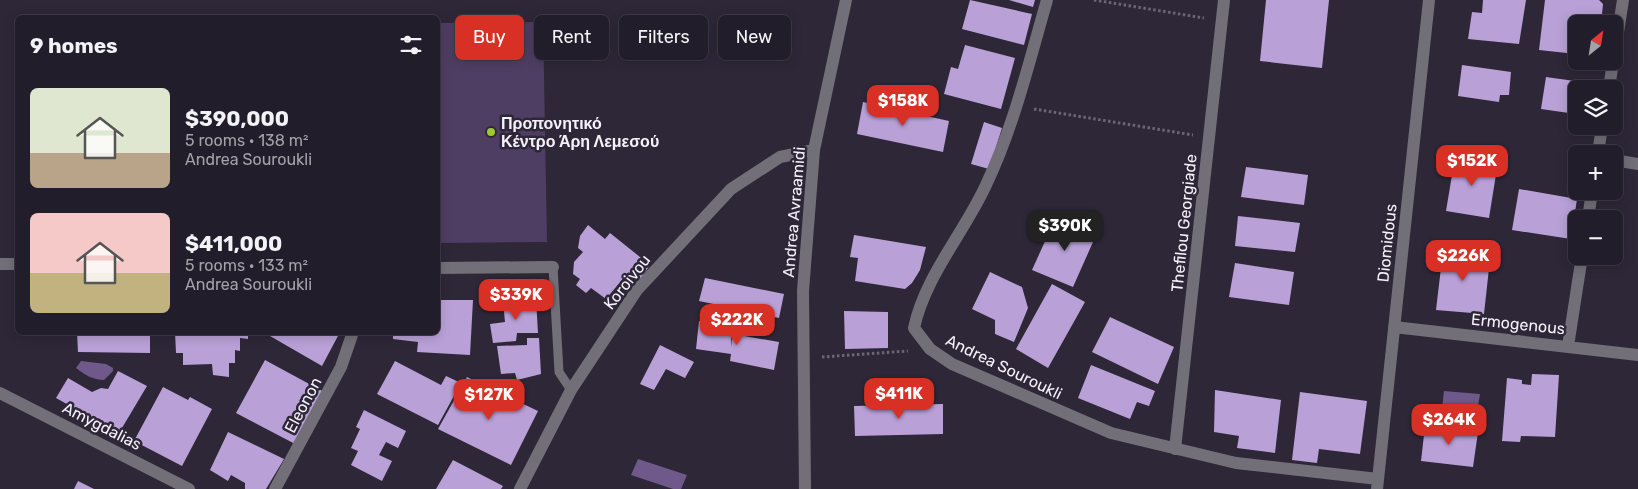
<!DOCTYPE html>
<html lang="en">
<head>
<meta charset="utf-8">
<style>
  body { margin:0; font-family:Rubik,sans-serif; background:#2e2a36; color:#f1f3f6; height:100vh; display:flex; flex-direction:column; font-size:19px; white-space:nowrap }
  * { box-sizing:border-box; margin:0 }
  p { font-size:16px; color:#a2a2a8 }
  .icon { flex:none; width:28px; height:28px; fill:none; stroke:currentColor; stroke-width:2; stroke-linecap:round; stroke-linejoin:round }
  .map { position:relative; flex:1; overflow:hidden }
  .sheet { position:absolute; left:15px; top:15px; width:425px; height:320px; display:flex; flex-direction:column; background:#221d2a; border-radius:8px; box-shadow:0 2px 12px #0003,0 0 0 1px #3f3b47 }
  .sheet>* { flex:none }
  .guide { position:absolute; left:455px; top:15px; width:475px; height:45px; display:flex; gap:10px }
  .needle { width:32px; rotate:30deg }
  .controls { position:absolute; left:1568px; top:15px; display:grid; gap:10px }
  .controls a { display:grid; place-items:center; width:55px; height:55px; border-radius:8px; background:#221d2a; box-shadow:0 2px 12px #0003,0 0 0 1px #3f3b47; font-size:25px }
  .price { position:absolute; translate:-50% -42px; padding:0 11px; border-radius:10px; background:#d93025; color:#fff; font-size:16px; line-height:32px; filter:drop-shadow(0 1px 2px #0008) }
  .price::after { content:''; position:absolute; left:50%; top:30px; width:15px; height:11px; margin-left:-8px; background:inherit; clip-path:polygon(0 0,100% 0,50% 100%) }
  .price.selected { background:#222; color:#fff }
  ul { padding:0; list-style:none }
  li { display:flex; align-items:center; gap:15px; height:125px; padding:0 15px }
  li span { display:grid; place-items:center; flex:none; width:140px; height:100px; border-radius:8px; color:#555 }
  li>.icon { margin-inline-start:auto }
  span .icon { width:60px; height:60px; fill:#fffc; stroke-width:1 }
  li b { font-size:21px }
  h2 { display:flex; justify-content:space-between; align-items:center; height:60px; padding:0 15px; font-size:21px }
  .chip { padding:0 18px; border-radius:8px; background:#221d2a; box-shadow:0 2px 12px #0003,0 0 0 1px #3f3b47; font-size:18px; line-height:45px }
  .chip.selected { background:#d93025; color:#fff }
  .map>svg:first-child { display:block }
</style>
</head>
<body>
<div class="map">
<svg width="1638" height="489" viewBox="0 0 1638 489">
  <rect width="100%" height="100%" fill="#2e2738"/>
  <path fill="#4f3e63" d="M543,22l4,220 -109,1v-220z"/>
  <path fill="#6f598a" d="M81,361l25,3 7,4v3l-9,9c-11,0 -19,-5 -28,-12z
    M1444,391l36,3 -3,18 -35,-3z
    M638,459l49,16 -6,14h-8l-42,-14z"/>
  <path fill="#b9a1d7" d="M970,0l62,14 -8,31 -62,-16z
    M1009,0h26l-2,7z
    M1266,0h63l-7,68 -62,-7z
    M1483,0h43l-7,44 -51,-5 4,-27 10,1z
    M1545,0h54l4,4 -2,20h-25v30l-37,-4z
    M965,45l50,13 -14,51 -57,-15 7,-27 7,2z
    M1462,65l49,7 -2,23h-9l-1,7 -41,-6z
    M1546,77l43,6 -2,6h-11v25l-35,-5z
    M863,102l86,19 -6,31 -86,-18z
    M984,122l18,6 -13,41 -18,-5z
    M1455,157l43,5 -9,56 -43,-7z
    M1246,167l62,8 -4,30 -63,-8z
    M1519,189l58,10 -6,40 -59,-9z
    M1238,216l62,7 -5,29 -60,-6z
    M1056,217l41,16 -24,54 -41,-17z
    M588,225l17,14 5,-6 40,32 -11,16 -13,-6 -20,24 -15,-11 -5,5 -10,-8 4,-6 -7,-5 1,-12 9,-10 -5,-4 2,-12z
    M854,235l72,12 -6,23 -8,13 -7,6 -50,-8 3,-23 -8,-1z
    M1464,249l17,2 -1,7 10,1 -6,55 -48,-4 7,-59 20,3z
    M1235,263l59,9 -5,33 -60,-8z
    M990,272l32,15 6,21 -14,34 -19,-8v-14l-23,-11z
    M705,278l79,16 -5,24 -80,-17z
    M1052,284l33,18 -37,66 -32,-19z
    M536,299l2,34h-21l-1,8 -23,2 -3,-19 15,-2 -2,-21z
    M438,300h35l-3,55 -53,-3 1,-10 -25,-3v-7h45z
    M844,311l44,1v36l-43,1z
    M1110,317l64,30 -16,37 -66,-32z
    M699,321l33,5 -1,21 2,-13 46,8 -5,28 -44,-9 1,-7 -35,-5z
    M77,332h73v21l-72,-1z
    M175,332h73v7l-8,-1v13l-5,-1v13h-6v14l-16,-2 -1,-11 -29,1v-12h-7z
    M272,332h64l3,2 -17,32 -52,-30z
    M527,338h12l2,36 -24,6 -2,-7 -14,1 -4,-28 30,-1z
    M660,345l34,17 -9,16 -19,-9 -12,21 -14,-6z
    M265,360l59,32 -27,53 -61,-32z
    M395,361l46,24 5,-9 15,7 -23,42 -61,-31z
    M1091,365l64,26 -6,15 -12,-4 -7,17 -52,-21z
    M118,371l29,15 -28,47 -63,-35 12,-20 24,14 9,-4 7,1z
    M1532,374l27,1 -4,62 -34,-1 -1,6 -18,-1 5,-63 15,2v4l9,1z
    M467,377l71,34 -27,54 -73,-36z
    M163,387l25,13 2,-3 22,12 -30,57 -48,-25z
    M1215,390l66,10 -6,53 -38,-5 2,-12 -25,-4z
    M1300,392l67,9 -7,53 -41,-5 -2,14 -25,-3z
    M943,404v30l-88,2 -1,-30z
    M364,410l42,21 -8,17 -12,-6 -7,13 13,6 -10,20 -31,-16 7,-14 -7,-3 9,-19 -4,-2z
    M1425,426l53,6 -5,35 -52,-6z
    M228,432l56,27 -18,30h-21v-6l-14,-8 -3,6 -18,-11z
    M453,460l50,26 -2,3h-65z
    M78,481l16,8h-20z"/>
  <g fill="none" stroke-linecap="round" stroke-linejoin="round">
    <path stroke="#6c6575" stroke-width="3" stroke-dasharray="2.5 2.5" stroke-linecap="butt" d="M1094,0l110,18
      M1034,109l159,26
      M822,357l86,-6"/>
    <path stroke="#736f78" stroke-width="9" d="M553,267l6,105 12,18"/>
    <path stroke="#736f78" stroke-width="12" d="M1047,0c-18,62 -33,126 -61,185 -22,48 -61,91 -72,143l16,21 22,15 159,69 125,30 142,16
      M1614,58l9,-58
      M1609,89l4,-28
      M1598,154l4,-28
      M1614,160l24,4
      M1588,219l4,-28
      M0,264h18
      M438,268l115,-1
      M1394,327l244,28
      M1568,346l14,-90
      M0,393l189,96
      M1175,449l49,-449
      M275,489l66,-122 12,-35
      M520,489l51,-99 66,-100 94,-101 49,-32 34,-7
      M1377,489l52,-489"/>
    <path stroke="#736f78" stroke-width="12" d="M805,489l-2,-198 11,-141 32,-150"/>
  </g>
  <circle fill="#9eca2e" stroke="#2e2738" stroke-width="2" cx="491" cy="132" r="5"/>
  <g text-anchor="middle" dominant-baseline="central" stroke-width="5" stroke-linejoin="round" paint-order="stroke">
    <g font-size="16" font-weight="bold" fill="#f5f1fc" stroke="#2e2738" text-anchor="start">
      <text x="501" y="123">Προπονητικό<tspan x="501" dy="18">Κέντρο Άρη Λεμεσού</tspan></text>
    </g>
    <g font-size="16" fill="#f5f1fc" stroke="#2e2738">
      <text transform="translate(794 212) rotate(-85)">Andrea Avraamidi</text>
      <text transform="translate(1184 223) rotate(-84)">Thefilou Georgiade</text>
      <text transform="translate(1387 243) rotate(-84)">Diomidous</text>
      <text transform="translate(627 282) rotate(-52)">Koroivou</text>
      <text transform="translate(1518 324) rotate(6)">Ermogenous</text>
      <text transform="translate(1004 367) rotate(26)">Andrea Souroukli</text>
      <text transform="translate(303 405) rotate(-62)">Eleonon</text>
      <text transform="translate(102 426) rotate(27)">Amygdalias</text>
    </g>
  </g>
</svg>
<div class="controls">
<a><svg class="needle" viewBox="-14 -14 28 28"><path d="M0-13l5 13h-10z" fill="#e53935"/><path d="M0 13l5-13h-10z" fill="#a2a2a8"/></svg></a>
<a><svg class="icon" aria-label="layers" viewBox="0 0 24 24"><path d="M12 4l9 5-9 5-9-5zM3 14l9 5 9-5"/></svg></a>
<a>+</a>
<a>−</a>
</div>
<b class="price" style="left:903px;top:127px">$158K</b>
<b class="price" style="left:1472px;top:187px">$152K</b>
<b class="price selected" style="left:1065px;top:252px">$390K</b>
<b class="price" style="left:1463px;top:282px">$226K</b>
<b class="price" style="left:516px;top:321px">$339K</b>
<b class="price" style="left:737px;top:346px">$222K</b>
<b class="price" style="left:899px;top:420px">$411K</b>
<b class="price" style="left:489px;top:421px">$127K</b>
<b class="price" style="left:1449px;top:446px">$264K</b>
<div class="guide">
<a class="chip selected">Buy</a>
<a class="chip">Rent</a>
<a class="chip">Filters</a>
<a class="chip">New</a>
</div>
<section class="sheet">
<h2>9 homes<svg class="icon" aria-label="filters" viewBox="0 0 24 24"><path d="M4 7h16M4 17h16"/><circle cx="9" cy="7" r="2"/><circle cx="15" cy="17" r="2"/></svg></h2>
<ul>
<li><span style="background:linear-gradient(#dfe7d0 65%,#b9a48a 0)"><svg class="icon" aria-label="home" viewBox="0 0 24 24"><path d="M3 11l9-7 9 7M6 9v11h12V9"/></svg></span><div><b>$390,000</b><p>5 rooms · 138 m²</p><p>Andrea Souroukli</p></div></li>
<li><span style="background:linear-gradient(#f6c9c9 60%,#c2b280 0)"><svg class="icon" aria-label="home" viewBox="0 0 24 24"><path d="M3 11l9-7 9 7M6 9v11h12V9"/></svg></span><div><b>$411,000</b><p>5 rooms · 133 m²</p><p>Andrea Souroukli</p></div></li>
</ul>
</section>
</div>
</body>
</html>
